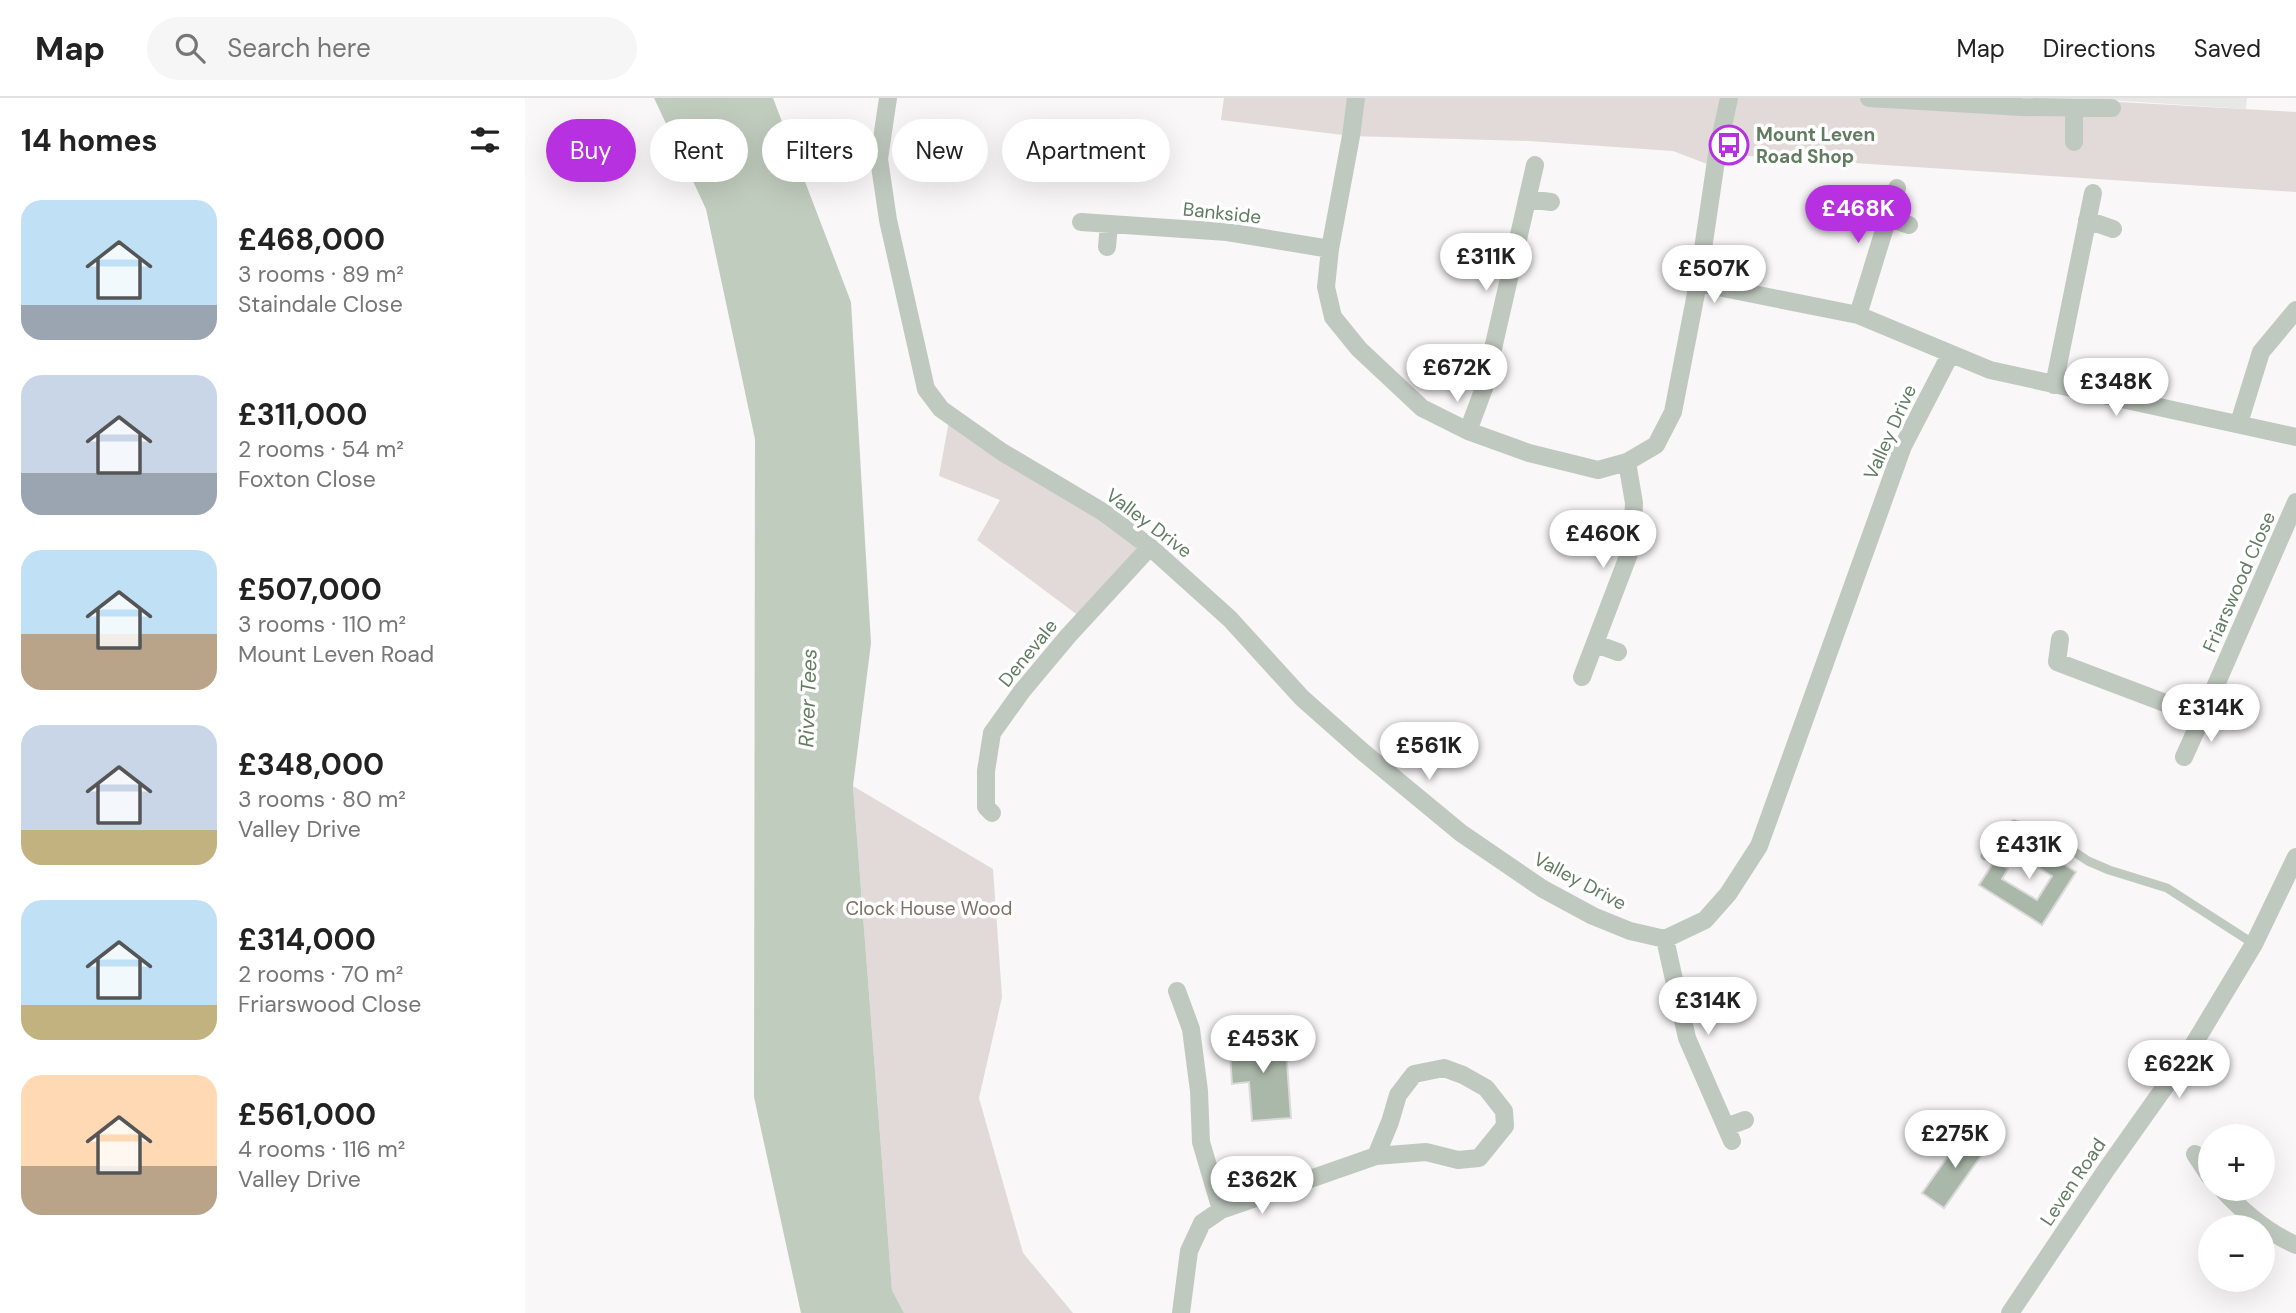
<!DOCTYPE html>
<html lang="en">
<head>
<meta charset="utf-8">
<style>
  body { margin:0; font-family:"DM Sans",sans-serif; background:#f6f6f6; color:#222; height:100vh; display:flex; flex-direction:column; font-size:26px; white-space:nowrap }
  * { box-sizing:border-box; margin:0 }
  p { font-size:23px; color:#767676 }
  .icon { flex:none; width:38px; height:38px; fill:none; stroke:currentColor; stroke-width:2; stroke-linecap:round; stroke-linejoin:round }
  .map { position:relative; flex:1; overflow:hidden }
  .sheet { display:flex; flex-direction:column; background:#fff; width:525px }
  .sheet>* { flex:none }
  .top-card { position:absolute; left:21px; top:21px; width:665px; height:63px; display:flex; gap:14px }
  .buttons { position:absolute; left:1673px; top:1026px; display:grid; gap:14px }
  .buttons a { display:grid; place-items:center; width:77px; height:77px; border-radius:50%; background:#fff; box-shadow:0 7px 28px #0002; font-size:35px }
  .price { position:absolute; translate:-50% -60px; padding:0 16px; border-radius:24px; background:#fff; color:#222; font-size:23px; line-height:46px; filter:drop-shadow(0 2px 4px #0008) }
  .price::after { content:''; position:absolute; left:50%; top:42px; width:21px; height:16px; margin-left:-10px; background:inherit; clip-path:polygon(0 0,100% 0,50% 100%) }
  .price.current { background:#b731e0; color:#fff }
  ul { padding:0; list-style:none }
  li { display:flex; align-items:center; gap:21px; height:175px; padding:0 21px }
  li span { display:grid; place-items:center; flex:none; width:196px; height:140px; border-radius:21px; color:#555 }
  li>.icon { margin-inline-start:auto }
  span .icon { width:84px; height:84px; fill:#fffc; stroke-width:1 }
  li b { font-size:30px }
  h2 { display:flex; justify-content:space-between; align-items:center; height:84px; padding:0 21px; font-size:30px }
  .tag { padding:0 24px; border-radius:32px; background:#fff; box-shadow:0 7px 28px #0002; font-size:24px; line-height:63px }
  .tag.current { background:#b731e0; color:#fff }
  header { display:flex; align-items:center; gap:42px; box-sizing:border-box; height:98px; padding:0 35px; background:#fff; border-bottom:2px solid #e0e0e0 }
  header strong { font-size:33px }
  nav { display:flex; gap:38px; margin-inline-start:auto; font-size:24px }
  .search { width:490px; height:63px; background:#f6f6f6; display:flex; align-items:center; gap:18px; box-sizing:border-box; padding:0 24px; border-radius:38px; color:#767676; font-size:26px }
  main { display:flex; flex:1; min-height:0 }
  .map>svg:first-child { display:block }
</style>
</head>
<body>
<header>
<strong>Map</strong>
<div class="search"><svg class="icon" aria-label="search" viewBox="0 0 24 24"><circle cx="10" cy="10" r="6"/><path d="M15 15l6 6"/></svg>Search here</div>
<nav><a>Map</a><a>Directions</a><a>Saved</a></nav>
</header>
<main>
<section class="sheet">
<h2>14 homes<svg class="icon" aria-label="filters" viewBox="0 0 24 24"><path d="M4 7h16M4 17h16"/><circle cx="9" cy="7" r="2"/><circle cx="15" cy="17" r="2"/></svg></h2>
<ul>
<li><span style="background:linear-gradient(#bfe0f5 75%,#9aa5b1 0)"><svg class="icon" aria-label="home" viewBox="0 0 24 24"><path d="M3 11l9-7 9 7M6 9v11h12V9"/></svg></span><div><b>£468,000</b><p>3 rooms · 89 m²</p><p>Staindale Close</p></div></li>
<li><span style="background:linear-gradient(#c9d6e8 70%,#9aa5b1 0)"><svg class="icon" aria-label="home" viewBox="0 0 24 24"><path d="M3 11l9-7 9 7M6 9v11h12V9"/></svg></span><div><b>£311,000</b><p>2 rooms · 54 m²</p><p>Foxton Close</p></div></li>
<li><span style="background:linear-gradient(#bfe0f5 60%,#b9a48a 0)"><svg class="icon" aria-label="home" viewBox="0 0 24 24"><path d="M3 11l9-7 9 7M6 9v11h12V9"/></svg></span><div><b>£507,000</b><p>3 rooms · 110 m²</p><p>Mount Leven Road</p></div></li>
<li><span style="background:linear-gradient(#c9d6e8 75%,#c2b280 0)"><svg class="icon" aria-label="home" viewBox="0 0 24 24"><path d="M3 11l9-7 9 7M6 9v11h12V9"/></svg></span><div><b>£348,000</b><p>3 rooms · 80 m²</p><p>Valley Drive</p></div></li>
<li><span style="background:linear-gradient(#bfe0f5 75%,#c2b280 0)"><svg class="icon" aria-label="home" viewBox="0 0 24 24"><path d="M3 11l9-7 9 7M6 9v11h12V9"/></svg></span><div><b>£314,000</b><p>2 rooms · 70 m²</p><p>Friarswood Close</p></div></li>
<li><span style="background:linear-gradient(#ffd9b3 65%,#b9a48a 0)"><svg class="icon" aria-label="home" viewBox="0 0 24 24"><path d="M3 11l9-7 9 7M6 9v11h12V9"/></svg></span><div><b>£561,000</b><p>4 rooms · 116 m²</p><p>Valley Drive</p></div></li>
</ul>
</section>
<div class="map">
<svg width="1771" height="1215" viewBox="0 0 1771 1215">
  <rect width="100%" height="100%" fill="#f9f7f8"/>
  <path fill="#e7e8e6" d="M1552,0h170l-1,11z"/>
  <path fill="#e1dad8" d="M699,0h655l233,10 7,-6 177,10v80l-578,-38 -3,13 -42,-16 -144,-10 -178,-5 -130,-16z
    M425,317l200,132 -67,72 -106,-79 23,-40 -61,-24z
    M328,688l140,83 9,128 -23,101 44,155 50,60h-169l-12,-23z"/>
  <path fill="#c0ccbe" d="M129,0h119l78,204 20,341 -18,143 39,504 12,23h-103l-47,-216 1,-658 -49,-230z"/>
  <path fill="#aab8a9" stroke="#dbd9da" stroke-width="2" d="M1488,734l63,40 -34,53 -63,-40 16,-25 13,9 -6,10 35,21 15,-24 -48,-30z
    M760,937l6,83 -39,3 -3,-39 -17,2 -3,-45z
    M1441,1033l22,15 -44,62 -22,-15z"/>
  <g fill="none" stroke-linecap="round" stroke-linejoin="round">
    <path stroke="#c0c9c0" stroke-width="9" d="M1460,758l8,-15 21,-17 31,8 43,29 21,9 58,18 87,56"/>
    <path stroke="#c0c9c0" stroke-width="18" d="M363,0l-9,61 9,61 38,169 15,20 61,43 101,60 47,35 80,72 72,79 61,54 98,81 82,56 50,27 37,15 35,8 40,-19 23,-26 31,-48 144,-400 47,-91
      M831,0l-5,38 -21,113 -4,38 7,30 26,32 63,59 46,23 61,22 69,17 29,-8 29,-17 17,-33 25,-129
      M1204,0l-12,56 -19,129 160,32 132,55 306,67
      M1344,0l153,9 90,1
      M1549,10v34
      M1002,101l24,3
      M1361,119l23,8
      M1562,122l26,9
      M556,124l146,10 103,17
      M582,149l2,-23
      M1333,217l39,-127
      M1529,287l39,-192
      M1714,325l22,-71 35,-42
      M943,333l16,-43 51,-223
      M1535,541l-3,23 145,55 94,-215
      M1071,546l22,8
      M1057,579l50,-131 2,-43 -7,-41
      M1659,659l18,-40
      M467,715l-6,-6v-36l6,-38 30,-42 46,-55 82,-89
      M1140,841l22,99 45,103
      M652,893l14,38 8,62 2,51 20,68
      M1201,1029l19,-7
      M1670,1056l15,23
      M1696,1090c22,24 45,44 75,57
      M656,1215l8,-62 13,-28 19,-13 155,-54 50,-4 32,8 21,-2 26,-32 -1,-15 -18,-23 -23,-13 -19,-7 -30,6 -16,21 -8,27 -14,34
      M1485,1215l96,-143 80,-113 68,-113 42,-87"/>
  </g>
  <defs>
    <symbol id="bus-ring" viewBox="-11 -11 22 22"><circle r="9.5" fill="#fff" stroke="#b731e0" stroke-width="1.5"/><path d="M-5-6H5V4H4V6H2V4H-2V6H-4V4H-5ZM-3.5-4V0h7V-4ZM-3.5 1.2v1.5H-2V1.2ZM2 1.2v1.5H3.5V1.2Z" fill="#b731e0"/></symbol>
  </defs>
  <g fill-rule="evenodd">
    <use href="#bus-ring" x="1182" y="25" width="44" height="44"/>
  </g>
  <g text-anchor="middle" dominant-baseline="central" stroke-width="7" stroke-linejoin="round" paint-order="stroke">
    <g font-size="19" font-weight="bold" fill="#617c60" stroke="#fff" text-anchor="start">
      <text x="1231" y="36">Mount Leven<tspan x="1231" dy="22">Road Shop</tspan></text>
    </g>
    <g font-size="19" fill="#617c60" stroke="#fff">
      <text transform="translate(697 115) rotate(6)">Bankside</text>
      <text transform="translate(1365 334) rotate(-66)">Valley Drive</text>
      <text transform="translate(624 425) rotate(37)">Valley Drive</text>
      <text transform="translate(1714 484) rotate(-66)">Friarswood Close</text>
      <text transform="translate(503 555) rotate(-51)">Denevale</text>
      <text transform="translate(1055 783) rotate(28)">Valley Drive</text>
      <text transform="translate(1548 1084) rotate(-56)">Leven Road</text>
    </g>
    <g font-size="19" fill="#7f7068" stroke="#fff">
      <text x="404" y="810">Clock House Wood</text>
    </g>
    <g font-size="21" font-style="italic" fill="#657c60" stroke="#fff">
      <text transform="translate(283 600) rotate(-88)">River Tees</text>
    </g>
  </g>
</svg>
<div class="buttons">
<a>+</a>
<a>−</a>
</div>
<b class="price current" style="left:1333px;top:147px">£468K</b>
<b class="price" style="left:961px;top:195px">£311K</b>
<b class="price" style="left:1189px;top:207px">£507K</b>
<b class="price" style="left:932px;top:306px">£672K</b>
<b class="price" style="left:1591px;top:320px">£348K</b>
<b class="price" style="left:1078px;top:472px">£460K</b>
<b class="price" style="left:1686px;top:646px">£314K</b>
<b class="price" style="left:904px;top:684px">£561K</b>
<b class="price" style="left:1504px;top:783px">£431K</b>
<b class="price" style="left:1183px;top:939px">£314K</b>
<b class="price" style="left:738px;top:977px">£453K</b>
<b class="price" style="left:1654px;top:1002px">£622K</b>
<b class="price" style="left:1430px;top:1072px">£275K</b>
<b class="price" style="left:737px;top:1118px">£362K</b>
<div class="top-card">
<a class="tag current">Buy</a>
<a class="tag">Rent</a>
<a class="tag">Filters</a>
<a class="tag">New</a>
<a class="tag">Apartment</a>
</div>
</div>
</main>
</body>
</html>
